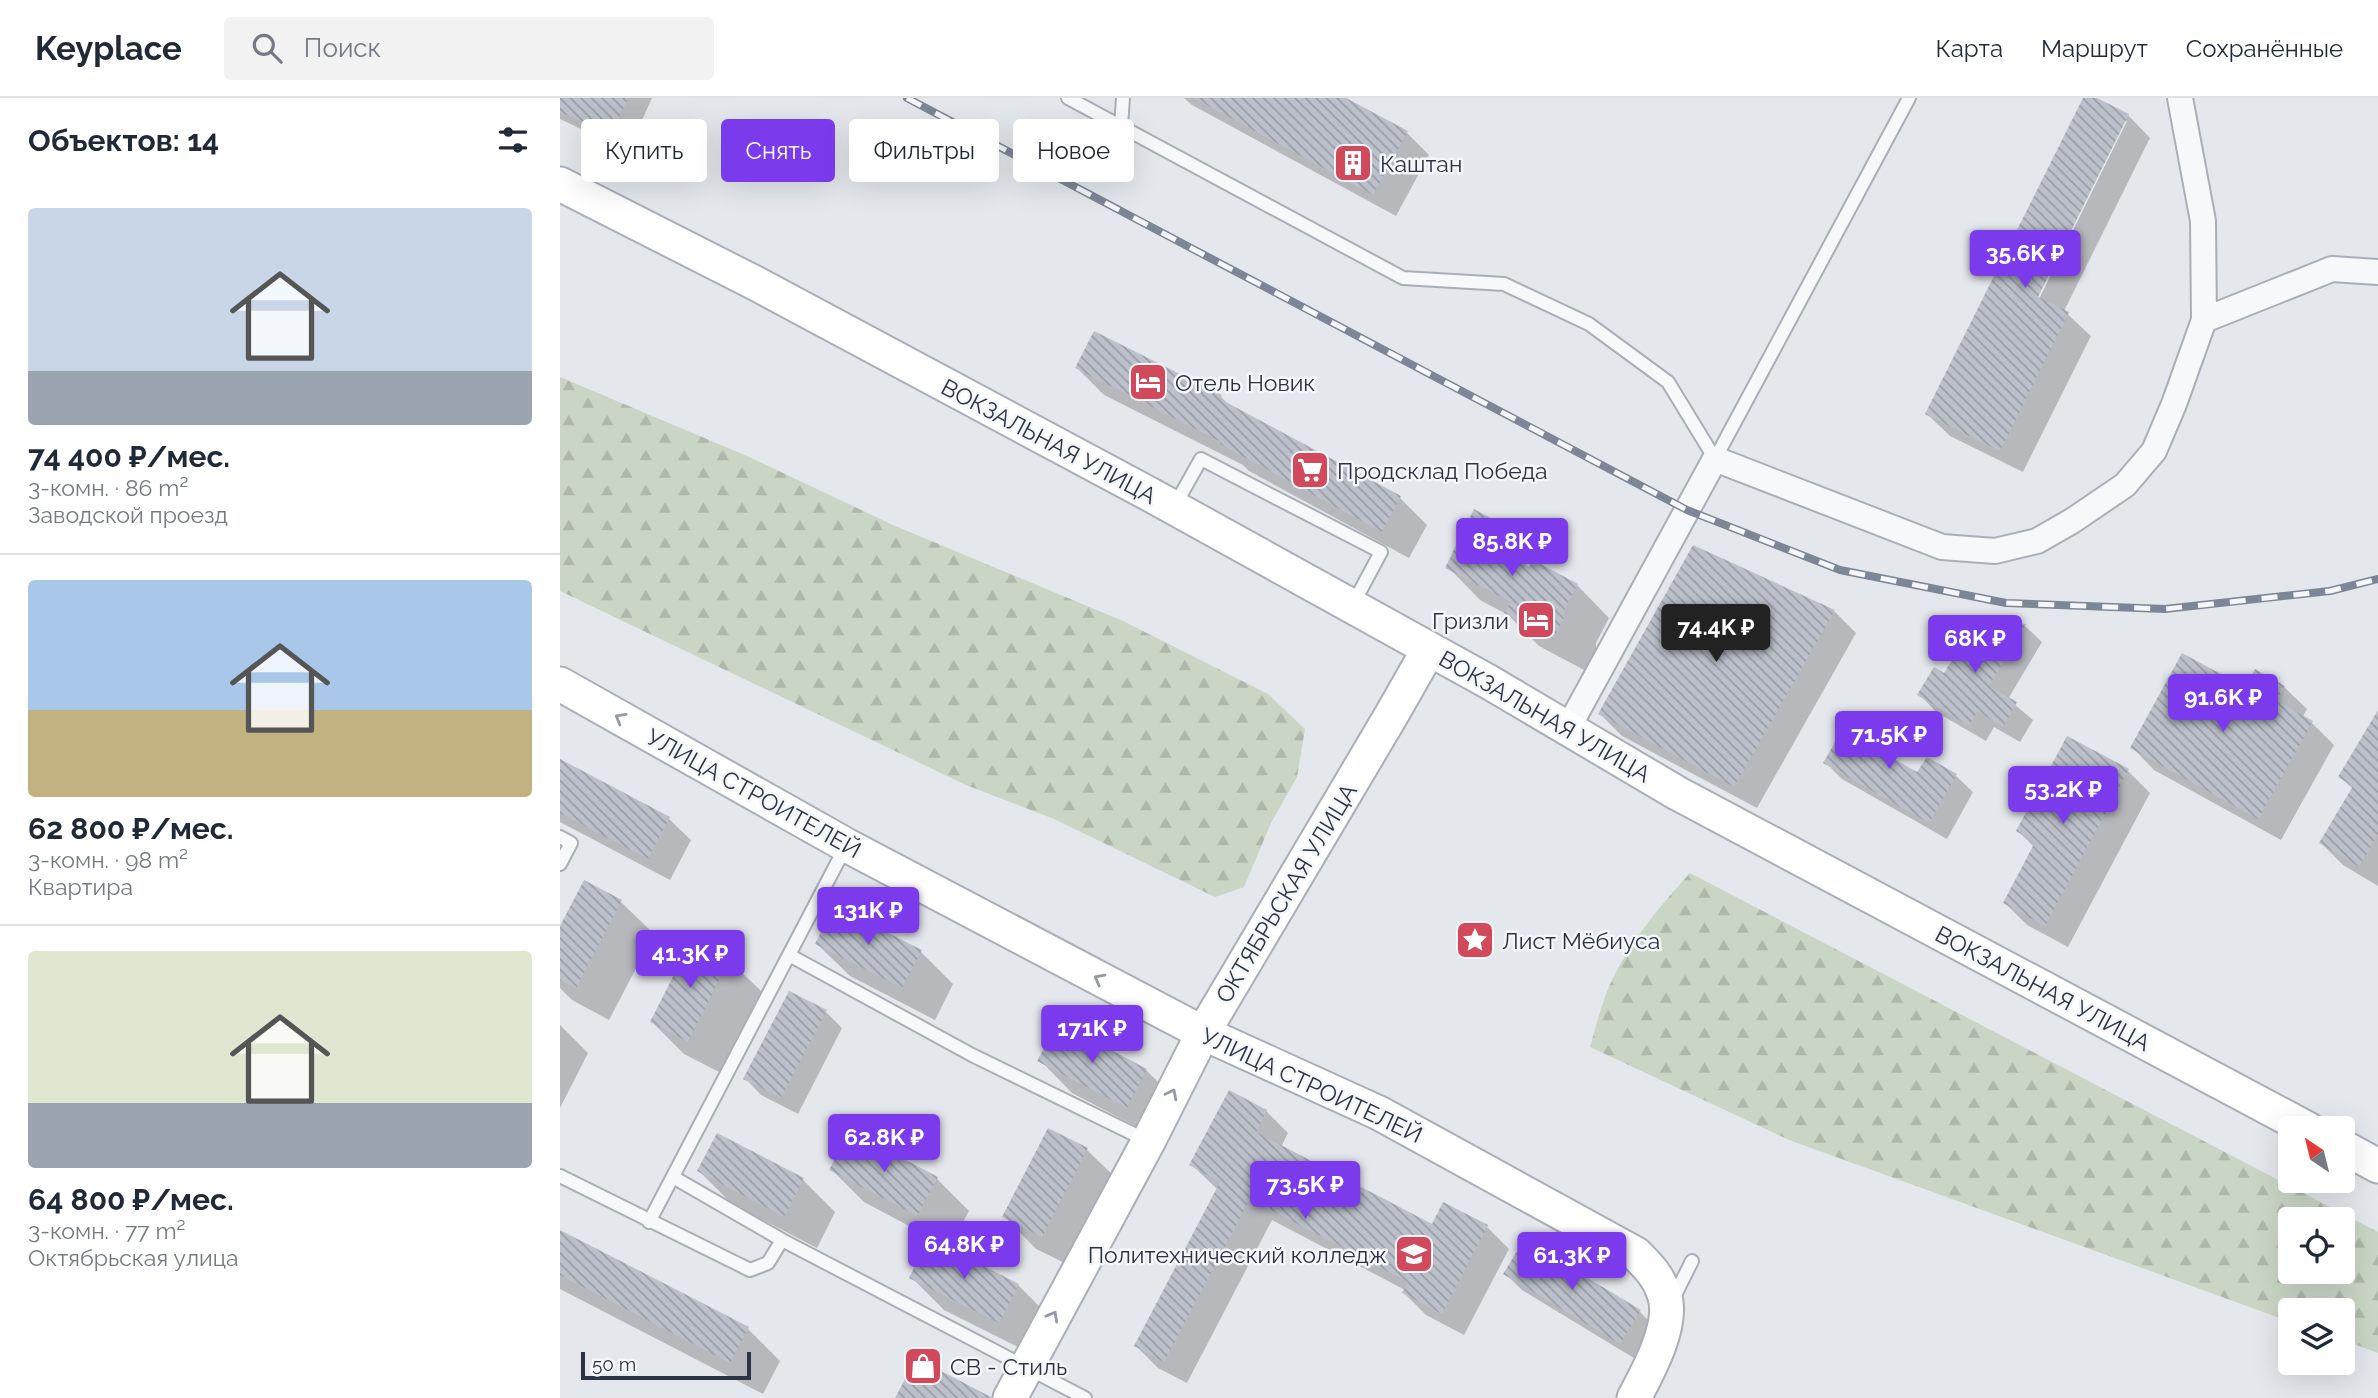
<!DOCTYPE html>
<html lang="ru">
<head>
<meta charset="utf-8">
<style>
  body { margin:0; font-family:Raleway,sans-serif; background:#f2f2f3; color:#1f2937; height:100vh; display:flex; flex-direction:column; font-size:26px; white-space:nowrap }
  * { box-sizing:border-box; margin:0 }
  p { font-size:23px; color:#747a83 }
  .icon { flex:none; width:38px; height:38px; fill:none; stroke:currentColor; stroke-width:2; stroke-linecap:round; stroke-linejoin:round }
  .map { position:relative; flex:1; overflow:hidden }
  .details { display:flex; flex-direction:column; background:#fff; width:560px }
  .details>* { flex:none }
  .hud { position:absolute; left:21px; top:21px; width:665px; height:63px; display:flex; gap:14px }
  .needle { width:46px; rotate:325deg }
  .tools { position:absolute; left:1718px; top:1018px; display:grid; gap:14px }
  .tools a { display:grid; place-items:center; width:77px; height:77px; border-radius:7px; background:#fff; box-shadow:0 7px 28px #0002; font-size:35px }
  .scale { position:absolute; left:21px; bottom:18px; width:170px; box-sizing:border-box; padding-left:7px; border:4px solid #2b3445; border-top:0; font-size:19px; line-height:24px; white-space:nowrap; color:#2b3445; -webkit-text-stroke:5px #f4f6f9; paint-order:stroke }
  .price { position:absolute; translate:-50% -60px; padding:0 16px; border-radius:7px; background:#7c3aed; color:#fff; font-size:23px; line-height:46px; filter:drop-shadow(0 2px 4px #0008) }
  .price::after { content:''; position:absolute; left:50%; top:42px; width:21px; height:16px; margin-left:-10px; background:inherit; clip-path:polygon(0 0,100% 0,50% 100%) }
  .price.selected { background:#222; color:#fff }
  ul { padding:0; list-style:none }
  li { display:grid; align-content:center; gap:14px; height:371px; padding:0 28px }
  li+li { border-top:2px solid #e0e1e3 }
  li span { display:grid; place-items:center; height:217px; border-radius:7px; color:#555 }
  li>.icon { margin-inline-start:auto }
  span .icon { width:126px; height:126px; fill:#fffc; stroke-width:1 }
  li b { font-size:30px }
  h2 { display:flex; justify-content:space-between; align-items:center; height:84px; padding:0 28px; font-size:30px }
  .pill { padding:0 24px; border-radius:7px; background:#fff; box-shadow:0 7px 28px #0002; font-size:24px; line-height:63px }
  .pill.selected { background:#7c3aed; color:#fff }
  header { display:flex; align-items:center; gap:42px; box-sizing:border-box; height:98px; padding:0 35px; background:#fff; border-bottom:2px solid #e0e1e3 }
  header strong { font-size:33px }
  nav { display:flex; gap:38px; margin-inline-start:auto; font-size:24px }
  .search { width:490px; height:63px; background:#f2f2f3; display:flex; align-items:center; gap:18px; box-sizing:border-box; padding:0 24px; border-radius:7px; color:#747a83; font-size:26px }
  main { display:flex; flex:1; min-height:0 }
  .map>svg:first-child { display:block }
</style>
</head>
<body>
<header>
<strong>Keyplace</strong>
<div class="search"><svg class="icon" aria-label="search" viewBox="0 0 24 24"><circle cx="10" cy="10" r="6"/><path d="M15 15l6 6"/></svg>Поиск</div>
<nav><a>Карта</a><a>Маршрут</a><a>Сохранённые</a></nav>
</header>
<main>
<section class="details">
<h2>Объектов: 14<svg class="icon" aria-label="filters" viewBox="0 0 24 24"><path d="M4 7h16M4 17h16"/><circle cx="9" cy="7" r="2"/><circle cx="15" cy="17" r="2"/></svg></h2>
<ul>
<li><span style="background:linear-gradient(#c9d6e8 75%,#9aa5b1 0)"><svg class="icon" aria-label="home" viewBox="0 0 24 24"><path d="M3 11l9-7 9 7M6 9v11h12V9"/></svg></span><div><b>74 400 ₽/мес.</b><p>3-комн. · 86 m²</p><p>Заводской проезд</p></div></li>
<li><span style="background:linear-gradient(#a9c7e8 60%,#c2b280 0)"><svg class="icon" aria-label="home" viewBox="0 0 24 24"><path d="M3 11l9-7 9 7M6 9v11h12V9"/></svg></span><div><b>62 800 ₽/мес.</b><p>3-комн. · 98 m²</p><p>Квартира</p></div></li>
<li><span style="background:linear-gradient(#dfe7d0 70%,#9aa5b1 0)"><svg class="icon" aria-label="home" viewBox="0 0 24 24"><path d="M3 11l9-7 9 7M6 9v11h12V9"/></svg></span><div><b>64 800 ₽/мес.</b><p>3-комн. · 77 m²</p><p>Октябрьская улица</p></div></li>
</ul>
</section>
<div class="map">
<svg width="1818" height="1300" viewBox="0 0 1818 1300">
  <defs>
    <pattern id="forest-firs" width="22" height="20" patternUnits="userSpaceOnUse" patternTransform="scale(1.75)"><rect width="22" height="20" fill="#c9d6c5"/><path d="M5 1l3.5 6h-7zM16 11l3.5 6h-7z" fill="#adb8ab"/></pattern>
    <pattern id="building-back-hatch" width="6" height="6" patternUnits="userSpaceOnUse" patternTransform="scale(1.75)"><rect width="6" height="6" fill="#bbc0ca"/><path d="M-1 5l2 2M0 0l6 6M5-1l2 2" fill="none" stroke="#989da6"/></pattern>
  </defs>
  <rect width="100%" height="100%" fill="#e4e7ec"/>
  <path fill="url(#forest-firs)" fill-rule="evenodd" d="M0,279l187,79 146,69 230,96 145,73 37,35 -8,48 -26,46 -27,64 -29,10 -161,-78 -88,-34 -406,-194z
    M1130,775l688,359v121l-35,-13v-29h-52v11l-502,-182 -199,-93c5,-18 10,-36 16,-53 19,-46 51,-85 84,-121zM1731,1122h52v52h-52z"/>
  <path fill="#0003" fill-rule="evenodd" d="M0,0h92l-24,53 -68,-32z
    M624,0h159l64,35 22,22 -33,61 -204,-111z
    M1525,0h8l35,17 22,23 -86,173 27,25 -68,136 -73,-36 -23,-22zM1563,23h4l-91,184 -4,-1z
    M517,270l144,29 9,9 170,92 27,27 -18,33 -160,-87 -6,-6 -139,-70z
    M915,414l22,12 33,32 -6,11 53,18 32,33 -13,25v9l-10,19 -47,-25 -31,-31 -28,-15 -32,-33z
    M1274,513l22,22 -99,175 -135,-72 -22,-22z
    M1418,523l47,5 17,16 -34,57 25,21 -13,22 -26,-15 -8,14 -50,-29 -16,-17 25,-20z
    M1724,589l23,22 -5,9 10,5 22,22 -53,95 -127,-70 -22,-23 113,-57z
    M1818,615v173l-35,-21 -22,-22 32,-54 -13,-12z
    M1322,637l16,16 -5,10 25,14 9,-16 29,17 17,16 -26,47 -105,-60 -17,-17z
    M0,663l108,57 23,22 -21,40 -110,-58z
    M1568,673l22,22 -82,154 -41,-22 -22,-22 29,-56 -16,-16z
    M25,785l36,19 33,32 -45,86 -37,-20 -12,-12v-59z
    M257,846l104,8 32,32 -18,36 -85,-44z
    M169,862l33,32 -41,81 -37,-19 -32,-32z
    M266,914l16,16 -44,86 -37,-19 -16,-17z
    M499,926l87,46 33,33 -19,36 -88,-46 -32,-33z
    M0,927l28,28 -28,55z
    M706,1013l22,22 -7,14 151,79 12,-22 43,23 22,22 -45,86 -38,-20 -22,-22 1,-3 -133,-70 -85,163 -29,-15 -22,-22 82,-156 -26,-25z
    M527,1052l33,32 -45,86 -39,-19 -32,-33z
    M271,1071l106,10 32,32 -21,39 70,35 33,33 -19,36 -88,-44 -33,-33 30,-34 -77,-41z
    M139,1073l104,9 32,32 -18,36 -85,-44z
    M0,1134l188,97 32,32 -17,33 -203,-105z
    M946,1176l134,38 16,16 -19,32 -115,-70z"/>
  <path fill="url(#building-back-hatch)" d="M0,0h68l-17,37 -51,-23z
    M634,0h152l62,33 -35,64z
    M1523,0h14l32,16 -91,183 31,15 -69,139 -75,-37z
    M534,233l128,64 -2,4 181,97 -19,36 -162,-88 1,-2 -146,-74z
    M914,411l24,13 -11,22 42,23 4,-7 45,24 -14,26v8l-11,21 -49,-26 7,-11 -66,-34z
    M1133,447l142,65 -101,177 -136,-73z
    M1417,521l49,5 -37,62 28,16 -14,25 -26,-16 -8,15 -52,-31 17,-28 10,6z
    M1622,555l63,34 10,-18 30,17 -8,15 36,20 -55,98 -128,-71z
    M1818,612v124l-19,33 -40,-24 34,-57 -15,-9z
    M1291,617l32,18 -8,15 42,24 10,-15 30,17 -28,49 -106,-60z
    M1507,638l62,33 -84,157 -42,-23 32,-61 -19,-11z
    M0,661l110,58 -22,42 -88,-46z
    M24,782l38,20 -46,88 -16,-8v-54z
    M274,808l88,44 -20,38 -87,-44z
    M132,841l38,19 -42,84 -38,-20z
    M229,893l38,19 -46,88 -38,-19z
    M498,924l89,47 -20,39 -90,-47z
    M669,992l38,20 -11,22 176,92 11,-22 45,23 -46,89 -40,-21 6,-11 -158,-83 -86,163 -30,-16 86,-164 -31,-17z
    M488,1030l40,20 -46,89 -40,-20z
    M290,1033l88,46 -21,39 -88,-46z
    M157,1035l87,45 -20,39 -87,-46z
    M0,1132l189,97 -19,36 -170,-88z
    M369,1140l90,46 -20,39 -90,-45z
    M964,1142l117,70 -21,34 -117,-70z
    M356,1260l75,39v1h-96z"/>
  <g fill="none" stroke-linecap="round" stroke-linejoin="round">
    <defs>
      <path id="lane" d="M508,0l335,180 101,6 85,40 79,58 47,77
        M561,28l2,-28
        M1155,361l194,-361
        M614,409l27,-48 180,93 -29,54
        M0,739l11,6 -11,21
        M229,857l183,100 176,86
        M0,1078l190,94 18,-7 14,-23
        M113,1079l109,63 303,158
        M89,1124l197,-376
        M1112,1203l20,-40"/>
      <path id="street" d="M1644,222l128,-51 46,3
        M1007,632l148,-271 227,88 53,4 42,-10 35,-20 53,-36 29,-34 20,-47 30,-84 -1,-99 -23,-123"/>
      <path id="secondary" d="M0,86l197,100 394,211 338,187 188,111 631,336
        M0,586l286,161 357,188 176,80 257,141c12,12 23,23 28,40 11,29 -16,78 -30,104
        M1783,1049l35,19
        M450,1300l138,-256 55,-109 189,-319 37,-65"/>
    </defs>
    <use href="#lane" stroke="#a9aeb7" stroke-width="16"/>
    <use href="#street" stroke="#a9aeb7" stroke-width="28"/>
    <use href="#secondary" stroke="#a9aeb7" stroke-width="37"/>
    <use href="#lane" stroke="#f7f8fa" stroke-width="12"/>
    <use href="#street" stroke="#f7f8fa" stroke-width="24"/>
    <use href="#secondary" stroke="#fff" stroke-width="33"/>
    <defs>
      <path id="rail" d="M347,0l780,412 153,60 166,33 159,6 165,-18 48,-12"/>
    </defs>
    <use href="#rail" stroke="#7d8696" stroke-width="8"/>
    <use href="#rail" stroke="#f4f6f9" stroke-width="5" stroke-dasharray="16" stroke-linecap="butt"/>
  </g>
  <defs><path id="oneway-chevron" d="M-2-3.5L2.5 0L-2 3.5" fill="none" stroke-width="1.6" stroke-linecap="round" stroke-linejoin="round" transform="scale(1.75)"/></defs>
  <g stroke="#959aa2">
    <use href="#oneway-chevron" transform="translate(60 620) rotate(-150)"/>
    <use href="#oneway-chevron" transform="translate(539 881) rotate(-152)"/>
    <use href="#oneway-chevron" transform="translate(612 996) rotate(-63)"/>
    <use href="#oneway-chevron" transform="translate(493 1218) rotate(-61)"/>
  </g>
  <defs>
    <symbol id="building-square" viewBox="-11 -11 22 22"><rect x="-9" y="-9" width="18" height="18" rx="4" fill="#d1495b" stroke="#f4f6f9"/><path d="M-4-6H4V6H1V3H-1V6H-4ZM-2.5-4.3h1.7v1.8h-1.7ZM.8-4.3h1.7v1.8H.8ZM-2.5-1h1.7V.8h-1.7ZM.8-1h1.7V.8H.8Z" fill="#fff"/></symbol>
    <symbol id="hotel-square" viewBox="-11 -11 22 22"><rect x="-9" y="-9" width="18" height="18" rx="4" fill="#d1495b" stroke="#f4f6f9"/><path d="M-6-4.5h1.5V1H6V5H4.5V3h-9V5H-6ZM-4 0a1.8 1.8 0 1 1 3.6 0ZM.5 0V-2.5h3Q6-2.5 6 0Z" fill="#fff"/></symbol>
    <symbol id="supermarket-square" viewBox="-11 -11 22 22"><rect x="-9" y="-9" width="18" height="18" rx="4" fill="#d1495b" stroke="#f4f6f9"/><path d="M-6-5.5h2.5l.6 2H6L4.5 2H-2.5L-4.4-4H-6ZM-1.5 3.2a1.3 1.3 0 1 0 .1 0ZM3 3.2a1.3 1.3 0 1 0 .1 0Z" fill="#fff"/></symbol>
    <symbol id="sight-square" viewBox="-11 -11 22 22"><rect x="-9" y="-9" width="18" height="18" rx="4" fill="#d1495b" stroke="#f4f6f9"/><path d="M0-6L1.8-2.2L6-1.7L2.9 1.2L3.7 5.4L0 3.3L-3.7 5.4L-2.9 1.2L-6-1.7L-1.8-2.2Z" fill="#fff"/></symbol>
    <symbol id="university-square" viewBox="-11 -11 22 22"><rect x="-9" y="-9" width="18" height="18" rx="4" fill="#d1495b" stroke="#f4f6f9"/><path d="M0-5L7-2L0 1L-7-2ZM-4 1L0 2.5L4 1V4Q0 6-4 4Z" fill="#fff"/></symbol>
    <symbol id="shop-square" viewBox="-11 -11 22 22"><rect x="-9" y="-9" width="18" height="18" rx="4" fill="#d1495b" stroke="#f4f6f9"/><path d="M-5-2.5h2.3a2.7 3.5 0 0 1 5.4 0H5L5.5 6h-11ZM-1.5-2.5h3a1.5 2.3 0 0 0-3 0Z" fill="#fff"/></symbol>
  </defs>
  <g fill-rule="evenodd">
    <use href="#building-square" x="771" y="43" width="44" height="44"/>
    <use href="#hotel-square" x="566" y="262" width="44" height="44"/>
    <use href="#supermarket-square" x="728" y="350" width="44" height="44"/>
    <use href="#hotel-square" x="954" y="500" width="44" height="44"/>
    <use href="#sight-square" x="893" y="820" width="44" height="44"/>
    <use href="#university-square" x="832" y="1134" width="44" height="44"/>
    <use href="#shop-square" x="341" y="1246" width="44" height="44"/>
  </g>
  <g text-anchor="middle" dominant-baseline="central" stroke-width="5" stroke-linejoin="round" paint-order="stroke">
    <g font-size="23" fill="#2b3445" stroke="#f4f6f9" text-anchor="start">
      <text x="820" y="65">Каштан</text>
      <text x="615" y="284">Отель Новик</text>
      <text x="777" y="372">Продсклад Победа</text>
      <text x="949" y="522" text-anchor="end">Гризли</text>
      <text x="942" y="842">Лист Мёбиуса</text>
      <text x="827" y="1156" text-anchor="end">Политехнический колледж</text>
      <text x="390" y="1268">СВ - Стиль</text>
    </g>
    <g font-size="23" fill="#2b3445" stroke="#f4f6f9">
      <text transform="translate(489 343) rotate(28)">ВОКЗАЛЬНАЯ УЛИЦА</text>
      <text transform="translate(985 618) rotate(30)">ВОКЗАЛЬНАЯ УЛИЦА</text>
      <text transform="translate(194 695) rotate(29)">УЛИЦА СТРОИТЕЛЕЙ</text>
      <text transform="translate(726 795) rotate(-59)">ОКТЯБРЬСКАЯ УЛИЦА</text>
      <text transform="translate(1483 890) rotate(28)">ВОКЗАЛЬНАЯ УЛИЦА</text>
      <text transform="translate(752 987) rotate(25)">УЛИЦА СТРОИТЕЛЕЙ</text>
    </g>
  </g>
</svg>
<div class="tools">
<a><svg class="needle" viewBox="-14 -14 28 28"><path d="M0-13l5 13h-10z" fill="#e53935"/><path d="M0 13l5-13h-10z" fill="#747a83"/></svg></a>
<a><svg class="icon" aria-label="locate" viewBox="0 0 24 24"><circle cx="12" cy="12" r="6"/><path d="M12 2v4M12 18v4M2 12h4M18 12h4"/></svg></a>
<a><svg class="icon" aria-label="layers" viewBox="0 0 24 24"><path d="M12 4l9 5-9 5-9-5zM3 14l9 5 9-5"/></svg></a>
</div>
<div class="scale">50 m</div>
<b class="price" style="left:1465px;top:192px">35.6K ₽</b>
<b class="price" style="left:952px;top:480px">85.8K ₽</b>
<b class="price selected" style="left:1156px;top:566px">74.4K ₽</b>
<b class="price" style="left:1415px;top:577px">68K ₽</b>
<b class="price" style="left:1663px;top:636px">91.6K ₽</b>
<b class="price" style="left:1329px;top:673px">71.5K ₽</b>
<b class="price" style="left:1503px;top:728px">53.2K ₽</b>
<b class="price" style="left:308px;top:849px">131K ₽</b>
<b class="price" style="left:130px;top:892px">41.3K ₽</b>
<b class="price" style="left:532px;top:967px">171K ₽</b>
<b class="price" style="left:324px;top:1076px">62.8K ₽</b>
<b class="price" style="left:745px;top:1123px">73.5K ₽</b>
<b class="price" style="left:404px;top:1183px">64.8K ₽</b>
<b class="price" style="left:1012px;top:1194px">61.3K ₽</b>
<div class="hud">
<a class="pill">Купить</a>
<a class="pill selected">Снять</a>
<a class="pill">Фильтры</a>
<a class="pill">Новое</a>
</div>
</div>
</main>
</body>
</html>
